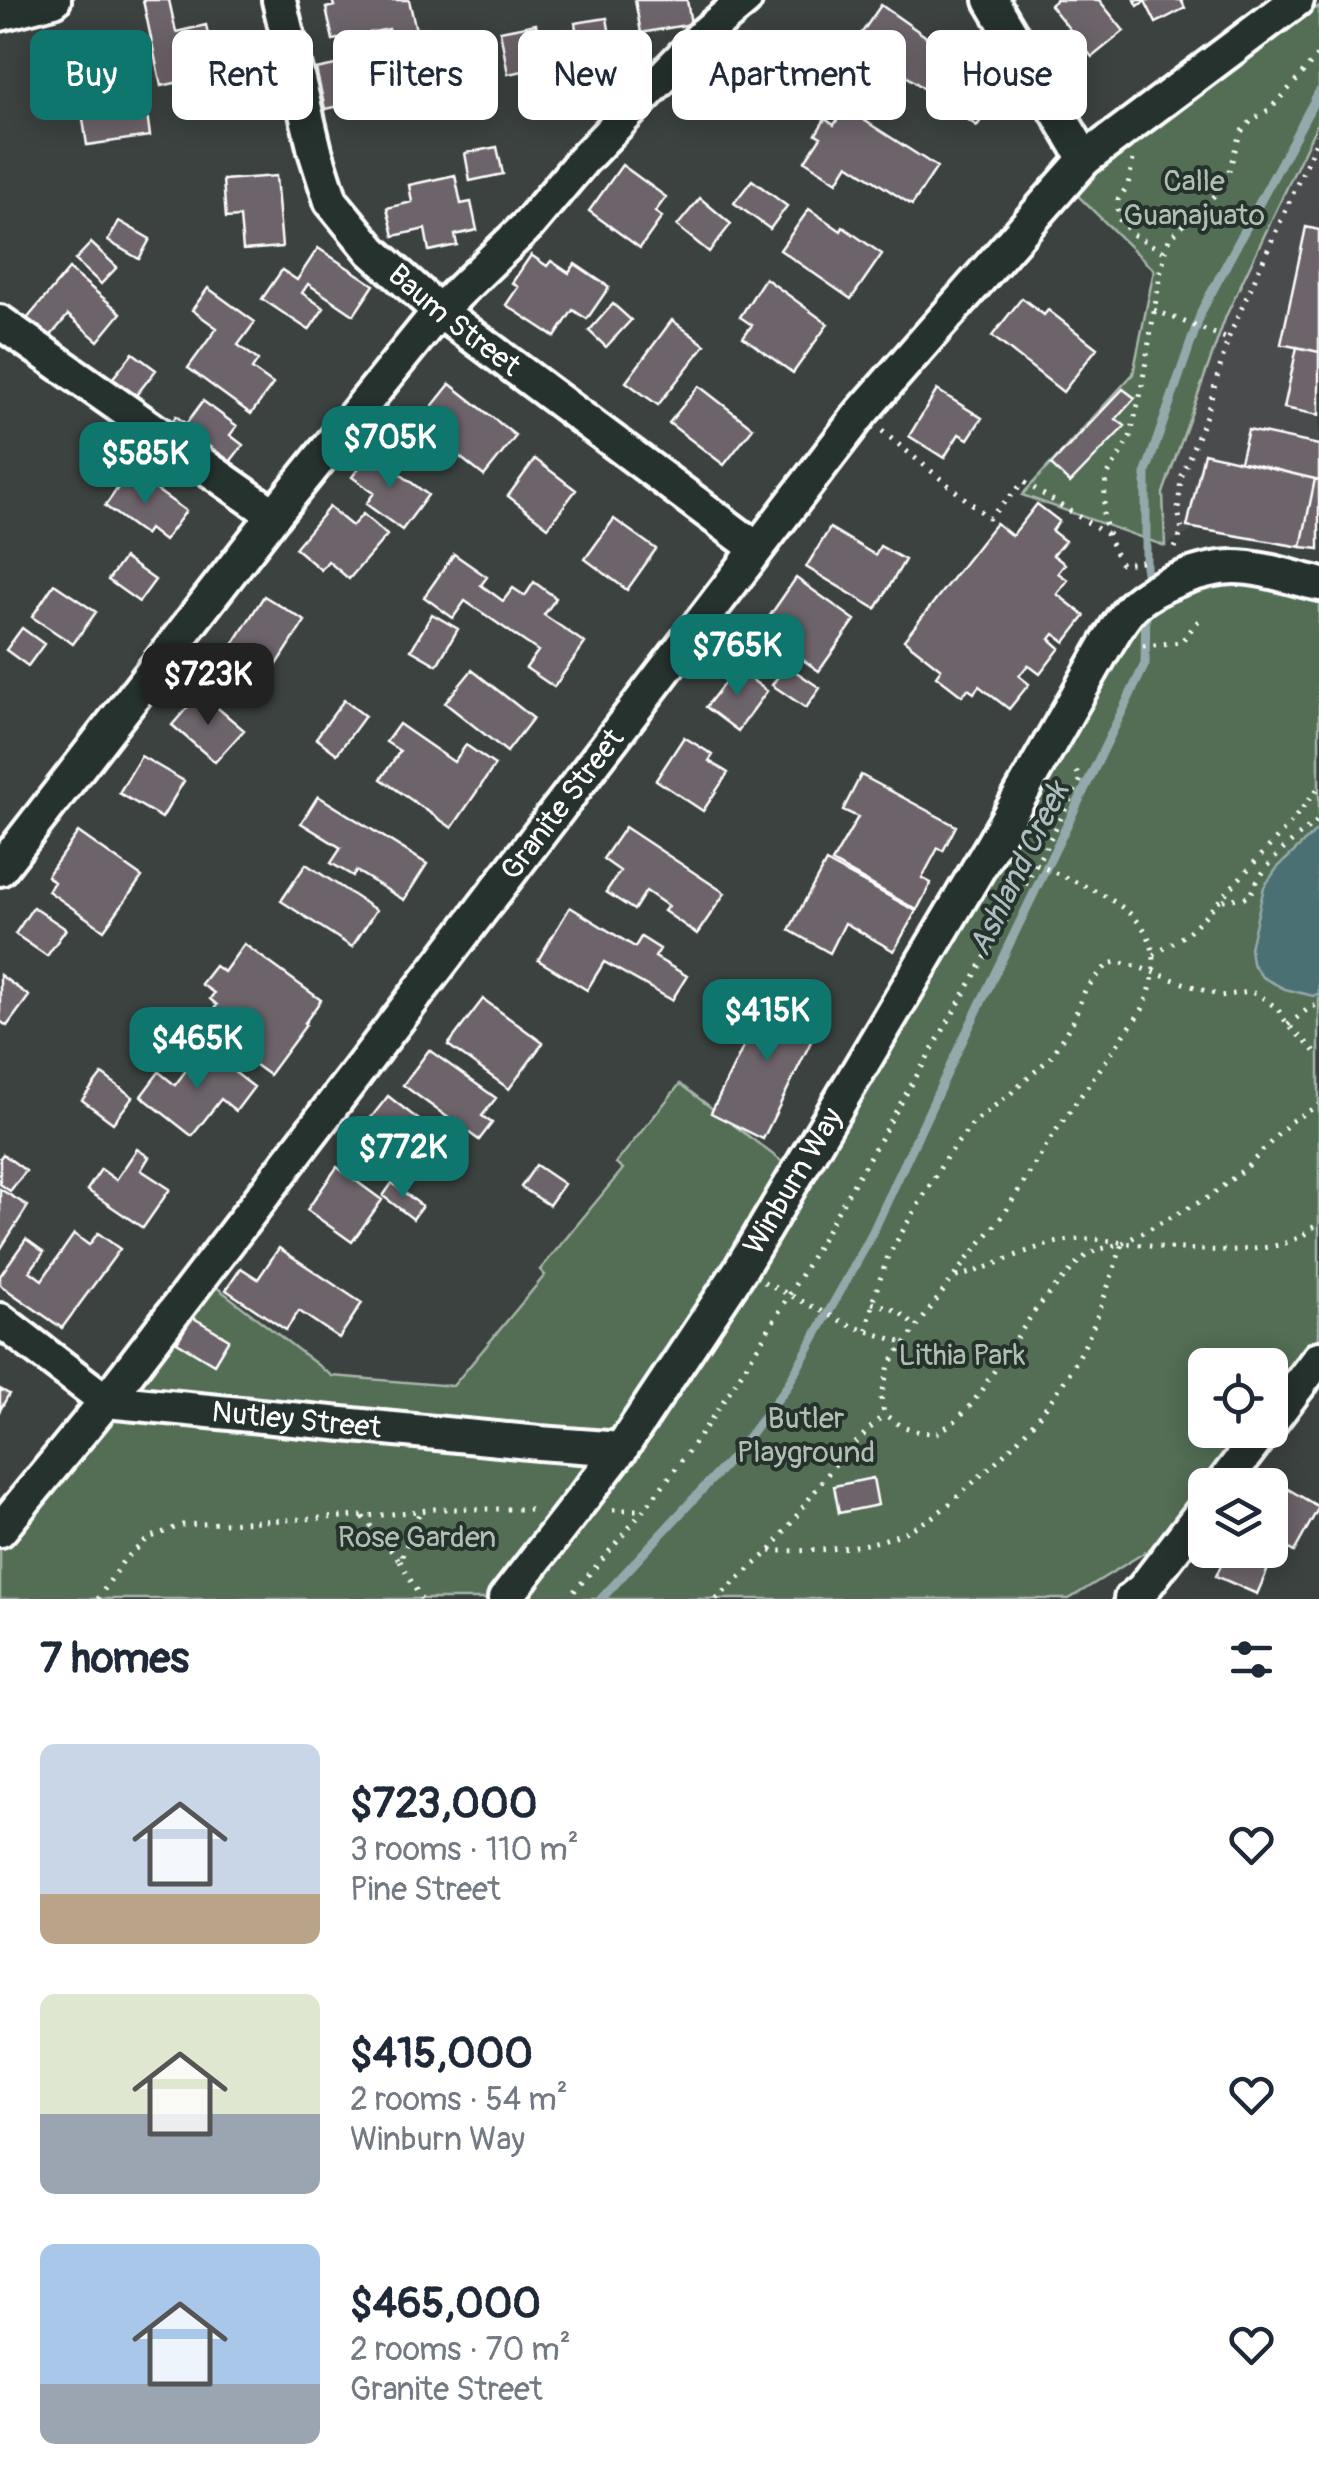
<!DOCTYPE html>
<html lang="en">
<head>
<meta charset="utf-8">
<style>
  body { margin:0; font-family:Pangolin,sans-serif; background:#f6f6f7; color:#1f2937; height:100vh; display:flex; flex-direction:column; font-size:38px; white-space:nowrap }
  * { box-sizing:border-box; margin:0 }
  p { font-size:32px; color:#747a83 }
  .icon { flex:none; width:55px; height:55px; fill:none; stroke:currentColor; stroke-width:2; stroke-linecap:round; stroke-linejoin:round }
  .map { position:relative; height:1599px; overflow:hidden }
  .sheet { display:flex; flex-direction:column; background:#fff; flex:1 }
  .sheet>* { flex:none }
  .guide { position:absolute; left:30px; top:30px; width:1260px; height:90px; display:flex; gap:20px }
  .buttons { position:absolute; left:1188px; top:1348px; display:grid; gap:20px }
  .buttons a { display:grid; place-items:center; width:100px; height:100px; border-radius:15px; background:#fff; box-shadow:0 5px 25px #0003; font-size:50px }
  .price { position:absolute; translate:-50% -85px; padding:0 22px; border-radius:20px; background:#0f766e; color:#fff; font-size:32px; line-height:65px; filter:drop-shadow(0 2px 5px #0008) }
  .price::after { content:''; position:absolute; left:50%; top:60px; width:30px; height:22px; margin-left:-15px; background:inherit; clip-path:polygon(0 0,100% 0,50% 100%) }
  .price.active { background:#222; color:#fff }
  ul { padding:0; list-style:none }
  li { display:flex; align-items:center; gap:30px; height:250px; padding:0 40px }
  li span { display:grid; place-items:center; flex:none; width:280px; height:200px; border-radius:15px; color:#555 }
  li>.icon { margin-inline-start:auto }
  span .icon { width:120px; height:120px; fill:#fffc; stroke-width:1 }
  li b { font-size:42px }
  h2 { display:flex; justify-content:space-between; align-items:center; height:120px; padding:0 40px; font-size:42px }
  .chip { padding:0 35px; border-radius:15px; background:#fff; box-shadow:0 5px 25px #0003; font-size:35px; line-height:90px }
  .chip.active { background:#0f766e; color:#fff }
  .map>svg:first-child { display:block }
</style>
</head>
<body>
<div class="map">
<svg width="1319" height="1599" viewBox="0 0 1319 1599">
  <rect width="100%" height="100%" fill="#3b4240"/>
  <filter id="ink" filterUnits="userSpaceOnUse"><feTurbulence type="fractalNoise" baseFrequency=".01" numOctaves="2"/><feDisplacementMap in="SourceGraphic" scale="20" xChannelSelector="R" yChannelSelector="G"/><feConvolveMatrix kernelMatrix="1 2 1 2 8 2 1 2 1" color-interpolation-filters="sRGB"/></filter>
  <g filter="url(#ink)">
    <path fill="#4a4c4d" d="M1319,120v431l-125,-21 -29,16 -2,-52 63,-178z"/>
    <path fill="#526e55" stroke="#a8b6aa" stroke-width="2.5" fill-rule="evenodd" d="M1319,6v114l-93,196 -63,177 2,53 -143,-51 111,-121 21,-104 -77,-75 19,-23z
      M1211,570l108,14v807l-95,94h-19v19l-29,29 -107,66h-1069v-69l202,-254 130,100 121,10 92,-111 -5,-5 83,-101 -7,-6 64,-79 117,89 329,-558zM1205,1365h65v65h-65z"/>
    <path fill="#4c6f73" stroke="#94a9ab" stroke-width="2.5" d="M1319,828v165l-6,3 -28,-7 -23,-12 -10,-14 -2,-15 14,-61 13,-19z"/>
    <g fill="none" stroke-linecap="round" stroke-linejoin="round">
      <path stroke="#94a9ab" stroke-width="9" d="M1146,586v-114l56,-162 117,-218
        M601,1599l137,-148 48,-63 83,-148 87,-186 189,-390 1,-58"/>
    </g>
    <path fill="#6d646b" stroke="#fff" stroke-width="2.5" d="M143,0h26l7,32 30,-7 11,49 -56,12z
      M332,0h77l7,30 -26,6 -1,-7 -56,11 -7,-32 8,-2z
      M635,0h52l4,24 -50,9z
      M1056,0h43l25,31 -32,26 -42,-52z
      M1135,0h46l4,8 -29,15 -11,-22 -7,5z
      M881,5l121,85 -25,36 -82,-58 -11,15 -15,-11 15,-22 -23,-16z
      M607,18l10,57 -14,3 3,17 -33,5 -8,-45 15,-2 -5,-30z
      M536,24l8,43 -36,7 -8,-43z
      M127,41l10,67 9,-2 4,30 -63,9 -15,-96z
      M820,52l30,23 -21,29 -30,-23z
      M345,63l8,40 -28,6 -9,-40z
      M845,108l92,59 -25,38 -64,-41 -11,18 -32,-21 16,-24 -5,-3 9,-15 9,6z
      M497,147l6,27 -33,7 -5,-28z
      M622,165l44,32 -11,15 7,5 -22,31 -51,-37z
      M455,175l6,29 10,-2 6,28 -22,5 2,10 -28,6 -4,-22 -31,7 -7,-28 25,-6 -3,-17z
      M276,176l6,71 -39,3 -3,-33 -14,1 -3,-38z
      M752,180l35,26 -17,23 -36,-26z
      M700,198l31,26 -22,28 -32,-26z
      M809,209l32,22 2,-4 39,27 -31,45 -71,-49z
      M119,221l31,18 -11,20 -31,-18z
      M1306,227l13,3v122l-38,-8z
      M91,243l26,24 -16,17 -26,-24z
      M318,248l56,37 -20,30 -46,-31 -6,9 22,15 -15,22 -47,-31 20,-29 15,10z
      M531,255l16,11 4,-5 18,12 6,-9 34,23 -22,32 -14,-9 -18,27 -49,-32 12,-18 -6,-4z
      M69,269l52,44 -23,28 -30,-26 -20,24 -22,-19z
      M765,278l63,46 -35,49 -50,-36 9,-12 -12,-8z
      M208,288l47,34 -17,23 20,15 -6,9 21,15 -22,30 -63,-46 29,-40 -25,-18z
      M1022,298l22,17 4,-5 49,38 -34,44 -71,-56z
      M613,304l18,16 -25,27 -17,-16z
      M672,320l33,25 -47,60 -32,-23z
      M1297,347l22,5v63l-35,-7z
      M133,353l23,17 -30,38 -23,-18z
      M450,384l66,52 -32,40 -66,-52z
      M699,386l54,42 -29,37 -55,-42z
      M1123,389l12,9 -19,21 9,7 -55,57 -19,-18z
      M937,390l45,28 -14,21 -9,-5 -15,24 -35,-22z
      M203,401l34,25 -7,9 13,10 -20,26 -57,-41 10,-14 10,8z
      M1248,430l71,15v35l-79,-19z
      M371,452l57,43 -26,35 -36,-26 8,-11 -22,-16z
      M1204,453l111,26 -14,68 -114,-20z
      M535,459l41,31 -28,37 -40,-31z
      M130,471l56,40 -22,30 -15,-12 -4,6 -40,-29z
      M1315,479l4,1v69l-18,-2z
      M1037,504l22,17 -7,10 13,10 -12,14 12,9 -7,9 10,7 -11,14 28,22 -20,26 -11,-8 -4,5 10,9 -20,26 -12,-9 -9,11 10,8 -20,25 -30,-23 -5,7 -6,-4 -6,7 -26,-20 5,-7 -37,-29 92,-117 16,13z
      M329,507l23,19 11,-12 24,21 -38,44 -21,-18 -7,9 -26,-22z
      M614,519l42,30 -29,41 -42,-31z
      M830,528l45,27 5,-9 25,14 -29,49 -70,-42z
      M454,554l33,23 -6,8 22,16 10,-13 12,8 9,-14 22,16 -12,17 41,28 -31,44 -28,-19 12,-17 -73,-50 -12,17 -29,-21z
      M124,558l31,22 -16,22 -31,-22z
      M796,578l59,42 -36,51 -59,-41z
      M54,584l42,28 -23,32 -41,-27z
      M264,596l41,25 -34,53 -41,-25z
      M432,614l26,15 -21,36 -26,-15z
      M22,628l22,16 -16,22 -22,-16z
      M786,665l34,23 -14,20 -34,-23z
      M736,668l31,23 -29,40 -32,-24z
      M472,670l61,48 -26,34 -62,-49z
      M200,693l44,37 -29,32 -43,-37z
      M344,700l21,16 -28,38 -21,-16z
      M399,724l55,38 12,-17 29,20 -43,63 -71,-49 19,-28 -14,-9z
      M684,737l29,18 -4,6 19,12 -25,38 -47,-31z
      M141,756l43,25 -22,37 -43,-25z
      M861,775l95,51 -13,25 -5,-3 -16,30 9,5 -14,27 -85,-48 26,-45 -15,-7z
      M318,796l109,68 -23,36 -48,-29 -3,5 -22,-13 10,-15 -40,-25z
      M625,827l100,66 -28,41 -33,-23 4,-5 -22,-15 -12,19 -28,-18 14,-21 -17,-12z
      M78,832l64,45 -38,53 -56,-39 6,-9 -7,-6z
      M826,862l90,49 -22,40 -49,-28 -15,30 -41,-23z
      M306,864l70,46 -24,37 -71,-46z
      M33,907l33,22 -19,27 -32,-22z
      M570,907l65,40 6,-10 19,12 -5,8 32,19 -15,24 -68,-38 -17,28 -49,-30z
      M244,944l77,56 -17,24 2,1 -37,50 -68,-49 16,-21 -7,-6 4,-6 -13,-9 14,-18 9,6z
      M0,975l29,21 -22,30 -7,-5z
      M771,990l53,25 -61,124 -52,-26z
      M483,999l60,44 -34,46 -61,-44z
      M203,1048l51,39 -18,24 -15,-12 -29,37 -51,-40 18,-24 16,13z
      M429,1050l67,48 -14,18 10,7 -13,17 -76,-55z
      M102,1074l31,23 -20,26 -31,-23z
      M388,1096l58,45 -27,35 -13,-10 -6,8 -38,-30 15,-20 -7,-5z
      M137,1149l12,8 -8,13 29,19 -27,39 -56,-38 14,-21 15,11z
      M3,1154l23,17 -16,20 -10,-7v-26z
      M536,1165l28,19 -15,21 -28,-18z
      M337,1167l45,33 -30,42 -45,-32z
      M392,1183l30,23 -9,13 -30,-23z
      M0,1189l28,17 -28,44z
      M98,1233l22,16 -58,79 -62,-43v-9l26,-37 18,13 -14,19 12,9 32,-46 15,11z
      M279,1248l83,55 -23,35 -40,-27 -13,19 -60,-40 15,-22 17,11z
      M192,1317l37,22 -15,25 -37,-22z
      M0,1389l9,5 -9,16z
      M873,1478l5,27 -39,8 -5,-27z
      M1281,1485l38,22 -25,45 -24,-14v-34z
      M1270,1542l8,4 -21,48 -41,-18 12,-26h42z"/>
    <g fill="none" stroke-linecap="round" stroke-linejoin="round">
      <defs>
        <g id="minor">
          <path id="s1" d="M279,0l36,151 16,50 41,50 67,60 317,237"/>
          <path d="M991,0l94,159"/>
          <path d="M0,14l54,-14"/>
          <path d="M0,322l274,193"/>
          <path d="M0,869l274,-354 165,-204 89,-86 54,-64 122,-127 41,-34"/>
          <path id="s2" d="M0,1320l106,81 433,42 82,6"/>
          <path d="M1270,1423l49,-65"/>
          <path d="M1222,1485l42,-55"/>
          <path id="s3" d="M0,1530l106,-129 755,-988 224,-254 212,-159"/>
          <path id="s4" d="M505,1599l116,-150 119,-179 251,-423 115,-202c8,-13 16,-28 27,-39 22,-21 71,-39 101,-39 28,0 58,11 85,17"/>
          <path d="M1131,1599l12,-10 62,-81"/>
        </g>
      </defs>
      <use href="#minor" stroke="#fff" stroke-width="40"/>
      <path stroke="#fff" stroke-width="5" stroke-dasharray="2.5 8" stroke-linecap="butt" d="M1133,160l-5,25 -10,15v18l14,16 34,19
        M1154,310l74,29
        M882,431l107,87 35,-36 85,54
        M1175,548l7,-17 -4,-21 3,-32 26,-65 21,-74 91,-204
        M1142,562l-21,2 -9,-18 -9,-31 3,-37 24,-41 10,-40 21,-127 8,-31 50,-48 10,-20 11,-38 12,-13 17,-10 29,-31 21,-26
        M1143,646l38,-4 18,-22
        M1036,864c68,32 149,53 106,146l-85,119 -53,85 -43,53 -72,98 -8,33 3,16 15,11 20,7 18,1 16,-10 19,-19 64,-95 45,-50 16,-9 26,-7 86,-46 38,-30 44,-46 28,-16
        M1223,900l26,-3c15,-34 41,-55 70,-77
        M1154,955l31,-20 19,-18 85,-92 30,-38
        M1288,1025l21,-17 10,-4
        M956,1277c45,-11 75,-34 124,-38 20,-1 41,4 61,6 41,5 123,12 159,-8 7,-4 13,-10 19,-14
        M764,1282l85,43 55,18
        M872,1303c19,4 31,9 43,24
        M867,1330l7,-33 14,-41 59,-100 28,-35 35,-27 40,-36 23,-37 12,-31 23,-26 9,-2 18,4 85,30 30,-4 9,3 18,13 11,17 31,30
        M613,1510h29
        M363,1517l37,44 20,-50
        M770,1551c46,0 101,-1 143,-23 25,-12 47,-33 67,-52 40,-35 72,-71 98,-118 20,-36 31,-77 45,-115
        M400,1561l21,38
        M98,1599l25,-38 26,-23 33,-13 201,-10 52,-6h102
        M567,1599c54,-59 106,-123 151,-190 54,-81 102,-168 152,-253 72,-124 146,-248 211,-377l-7,-12
        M716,1599l54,-48 66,-88 48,-49"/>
      <use href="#minor" stroke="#26332d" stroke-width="32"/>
    </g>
  </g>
  <g text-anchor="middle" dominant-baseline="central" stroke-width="8" stroke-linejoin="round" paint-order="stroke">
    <g font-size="30" fill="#b1beb2" stroke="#26332d">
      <text x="1194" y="181">Calle<tspan x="1194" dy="34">Guanajuato</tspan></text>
      <text x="962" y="1355">Lithia Park</text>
      <text x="806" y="1418">Butler<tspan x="806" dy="34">Playground</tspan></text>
      <text x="417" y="1537">Rose Garden</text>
    </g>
    <g font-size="30" fill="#fff" stroke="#26332d">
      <text stroke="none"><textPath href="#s1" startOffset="380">Baum Street</textPath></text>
      <text stroke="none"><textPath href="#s3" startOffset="918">Granite Street</textPath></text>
      <text stroke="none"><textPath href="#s4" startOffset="508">Winburn Way</textPath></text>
      <text stroke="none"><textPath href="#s2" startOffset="325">Nutley Street</textPath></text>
    </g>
    <g font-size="32" font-style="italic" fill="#aebec0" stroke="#26332d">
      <text transform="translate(1019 869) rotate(-64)">Ashland Creek</text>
    </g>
  </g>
</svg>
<div class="buttons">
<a><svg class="icon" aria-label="locate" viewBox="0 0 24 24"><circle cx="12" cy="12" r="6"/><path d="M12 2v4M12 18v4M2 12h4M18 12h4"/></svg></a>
<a><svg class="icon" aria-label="layers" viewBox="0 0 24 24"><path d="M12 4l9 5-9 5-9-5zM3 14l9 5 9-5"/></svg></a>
</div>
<b class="price" style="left:390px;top:491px">$705K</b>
<b class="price" style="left:145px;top:507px">$585K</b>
<b class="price" style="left:737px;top:699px">$765K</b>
<b class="price active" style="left:208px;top:728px">$723K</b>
<b class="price" style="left:767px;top:1064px">$415K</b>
<b class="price" style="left:197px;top:1092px">$465K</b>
<b class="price" style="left:403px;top:1201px">$772K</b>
<div class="guide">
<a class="chip active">Buy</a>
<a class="chip">Rent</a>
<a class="chip">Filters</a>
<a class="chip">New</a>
<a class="chip">Apartment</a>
<a class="chip">House</a>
</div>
</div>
<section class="sheet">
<h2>7 homes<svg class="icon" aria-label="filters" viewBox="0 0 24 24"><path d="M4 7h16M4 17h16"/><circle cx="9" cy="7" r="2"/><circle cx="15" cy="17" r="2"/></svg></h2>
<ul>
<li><span style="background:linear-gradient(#c9d6e8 75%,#b9a48a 0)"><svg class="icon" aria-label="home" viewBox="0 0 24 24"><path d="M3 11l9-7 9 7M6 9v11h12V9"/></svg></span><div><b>$723,000</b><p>3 rooms · 110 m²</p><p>Pine Street</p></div><svg class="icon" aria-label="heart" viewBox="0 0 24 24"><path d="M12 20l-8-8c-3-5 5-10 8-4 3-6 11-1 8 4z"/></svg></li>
<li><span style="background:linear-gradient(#dfe7d0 60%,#9aa5b1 0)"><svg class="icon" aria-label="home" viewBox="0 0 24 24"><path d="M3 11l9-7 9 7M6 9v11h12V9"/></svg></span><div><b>$415,000</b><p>2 rooms · 54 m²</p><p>Winburn Way</p></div><svg class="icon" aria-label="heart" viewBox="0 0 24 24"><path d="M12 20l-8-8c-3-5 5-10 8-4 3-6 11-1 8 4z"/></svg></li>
<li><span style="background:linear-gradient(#a9c7e8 70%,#9aa5b1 0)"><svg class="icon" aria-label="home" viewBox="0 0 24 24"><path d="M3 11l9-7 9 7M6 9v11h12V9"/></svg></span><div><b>$465,000</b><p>2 rooms · 70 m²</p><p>Granite Street</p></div><svg class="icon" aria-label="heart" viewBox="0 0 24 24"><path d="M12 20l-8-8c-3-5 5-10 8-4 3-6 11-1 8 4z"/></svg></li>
</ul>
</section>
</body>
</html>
